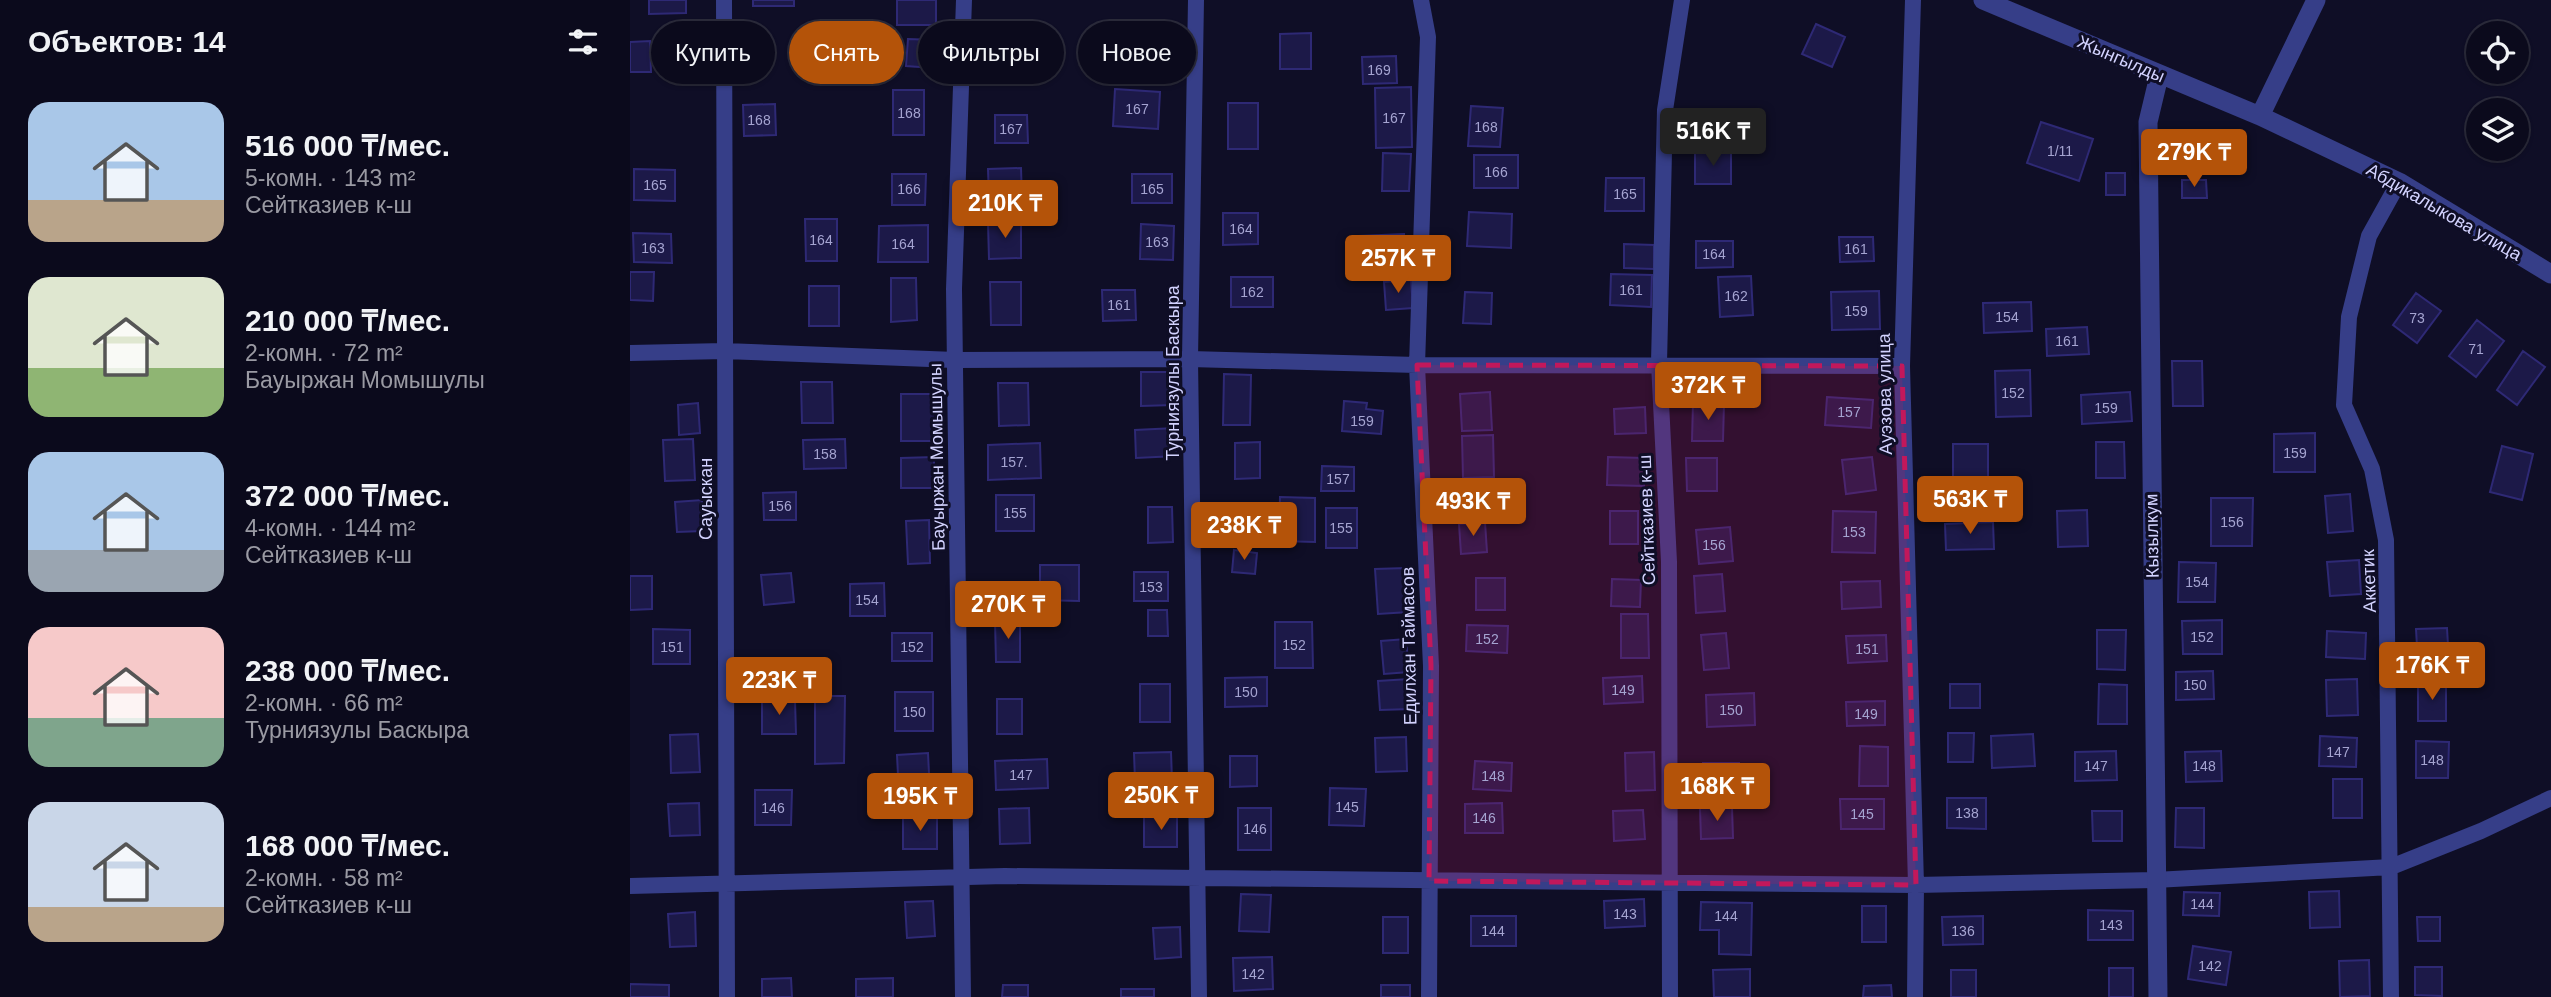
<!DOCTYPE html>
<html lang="ru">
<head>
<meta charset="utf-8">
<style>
  body { margin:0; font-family:Helvetica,sans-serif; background:#191829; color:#f1f3f6; height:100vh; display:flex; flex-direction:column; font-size:26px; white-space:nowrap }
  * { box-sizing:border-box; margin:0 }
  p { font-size:23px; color:#9a9aa3 }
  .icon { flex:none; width:38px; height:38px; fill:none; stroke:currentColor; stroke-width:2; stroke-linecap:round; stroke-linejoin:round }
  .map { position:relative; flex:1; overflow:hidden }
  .panel { display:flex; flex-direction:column; background:#0b0a1c; width:630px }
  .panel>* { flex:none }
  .hud { position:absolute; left:21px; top:21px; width:665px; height:63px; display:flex; gap:14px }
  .controls { position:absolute; left:1836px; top:21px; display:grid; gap:14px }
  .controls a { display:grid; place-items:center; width:63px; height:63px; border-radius:50%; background:#0b0a1c; box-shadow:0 2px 5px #0004,0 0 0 2px #2b2b3b; font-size:35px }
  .price { position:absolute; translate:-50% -60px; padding:0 16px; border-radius:7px; background:#b45309; color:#fff; font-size:23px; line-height:46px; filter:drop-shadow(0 2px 4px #0008) }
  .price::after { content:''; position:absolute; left:50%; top:42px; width:21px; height:16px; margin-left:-10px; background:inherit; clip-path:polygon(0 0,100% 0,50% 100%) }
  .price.current { background:#222; color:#fff }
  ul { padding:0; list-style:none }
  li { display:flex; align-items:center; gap:21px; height:175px; padding:0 28px }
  li span { display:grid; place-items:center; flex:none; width:196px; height:140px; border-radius:21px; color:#555 }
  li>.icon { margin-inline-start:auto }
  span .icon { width:84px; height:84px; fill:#fffc; stroke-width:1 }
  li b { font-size:30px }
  h2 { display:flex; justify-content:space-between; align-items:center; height:84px; padding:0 28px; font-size:30px }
  .chip { padding:0 24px; border-radius:32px; background:#0b0a1c; box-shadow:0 2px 5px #0004,0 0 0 2px #2b2b3b; font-size:24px; line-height:63px }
  .chip.current { background:#b45309; color:#fff }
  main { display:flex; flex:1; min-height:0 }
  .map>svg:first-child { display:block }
</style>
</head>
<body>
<main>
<section class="panel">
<h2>Объектов: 14<svg class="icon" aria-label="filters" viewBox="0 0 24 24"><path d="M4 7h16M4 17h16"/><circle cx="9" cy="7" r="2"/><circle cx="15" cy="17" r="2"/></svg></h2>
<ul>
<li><span style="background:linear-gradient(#a9c7e8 70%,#b9a48a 0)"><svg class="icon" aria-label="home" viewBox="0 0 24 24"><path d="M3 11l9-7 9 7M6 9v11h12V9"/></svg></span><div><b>516 000 ₸/мес.</b><p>5-комн. · 143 m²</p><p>Сейтказиев к-ш</p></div></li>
<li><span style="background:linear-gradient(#dfe7d0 65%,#8fb573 0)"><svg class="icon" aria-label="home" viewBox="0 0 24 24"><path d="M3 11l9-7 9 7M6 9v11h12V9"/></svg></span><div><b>210 000 ₸/мес.</b><p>2-комн. · 72 m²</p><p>Бауыржан Момышулы</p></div></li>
<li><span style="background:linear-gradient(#a9c7e8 70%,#9aa5b1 0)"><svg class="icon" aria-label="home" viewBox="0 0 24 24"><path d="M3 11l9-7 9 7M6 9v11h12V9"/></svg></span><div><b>372 000 ₸/мес.</b><p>4-комн. · 144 m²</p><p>Сейтказиев к-ш</p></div></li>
<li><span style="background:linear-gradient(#f6c9c9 65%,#7fa58c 0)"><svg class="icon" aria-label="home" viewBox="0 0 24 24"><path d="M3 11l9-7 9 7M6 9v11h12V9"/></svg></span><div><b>238 000 ₸/мес.</b><p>2-комн. · 66 m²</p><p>Турниязулы Баскыра</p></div></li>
<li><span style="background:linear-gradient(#c9d6e8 75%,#b9a48a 0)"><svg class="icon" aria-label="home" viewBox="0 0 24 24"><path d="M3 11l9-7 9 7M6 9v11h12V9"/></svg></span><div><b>168 000 ₸/мес.</b><p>2-комн. · 58 m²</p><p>Сейтказиев к-ш</p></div></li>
</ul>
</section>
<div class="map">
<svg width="1921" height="997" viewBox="0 0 1921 997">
  <rect width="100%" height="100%" fill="#0f0e26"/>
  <path fill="#1c1948" stroke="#2e2975" stroke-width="2" d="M19,0h37v13l-37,1z
    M123,0h41v6h-41z
    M267,0h39v25h-39z
    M1186,24l29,13 -13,30 -30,-13z
    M681,33v36h-31v-35z
    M395,36l2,33 -38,1 -2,-32z
    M278,39l26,1 -1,28 -27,-2z
    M20,41l1,31h-21v-30z
    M766,56l1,27 -34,1 -1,-27z
    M781,87l1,60 -36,1 -1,-60z
    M485,89l45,3 -2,37 -45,-3z
    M263,90h31v45h-31z
    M598,103h30v46h-30z
    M145,104l1,31 -32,1 -1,-31z
    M841,106l32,2 -3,39 -32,-1z
    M365,115h32l1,28h-33z
    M1411,122l52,17 -14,42 -52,-18z
    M1065,151h36v33h-36z
    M753,153l28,1 -2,37h-27z
    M844,155h44v33h-44z
    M391,168l1,31 -33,1 -1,-31z
    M4,169l41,1v31l-41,-1z
    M1476,173h19v22h-19z
    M262,174h34l-1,31h-33z
    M502,174h40v29h-40z
    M976,178h38v33h-39z
    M1552,180h24l1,18h-25z
    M839,212l43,2 -1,34 -44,-2z
    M593,213h35v31l-35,1z
    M175,219h32v42h-31z
    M391,222v36l-32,1 -1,-36z
    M511,224l33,2 -1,34 -33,-1z
    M298,225v37h-50l1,-36z
    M3,233l38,1 1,29 -38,-1z
    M774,234l1,31 -45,2 -1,-31z
    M1209,237h34l1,24 -34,1z
    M1066,241h37v26l-37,1z
    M994,244l30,1v24l-30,-1z
    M0,272h24l-1,29 -23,-1z
    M981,274l41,1 -1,32 -41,-2z
    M1121,276l2,39 -33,2 -2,-40z
    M601,277h42v30h-42z
    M261,278h25l1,42 -26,2z
    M781,280l2,28 -27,2 -2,-28z
    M360,282h31v43h-30z
    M179,286h30v40h-30z
    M472,290h33l1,30 -33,1z
    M1249,291l1,38 -48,1 -1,-38z
    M835,292l27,1 -1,31 -28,-1z
    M1786,293l25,18 -24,32 -24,-18z
    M1401,302l1,29 -48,2 -1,-30z
    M1847,320l27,21 -28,36 -27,-21z
    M1457,327l2,27 -42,2 -1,-27z
    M1893,351l22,16 -28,38 -20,-15z
    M1542,361h30l1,45h-30z
    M1400,370l1,46 -35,1 -1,-46z
    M511,372h31l1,33 -32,1z
    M594,374l27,1 -1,50h-27z
    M171,382h31l1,41h-31z
    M368,383h30l1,42 -30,1z
    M860,392l2,38 -30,1 -2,-37z
    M1500,392l2,29 -50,3 -1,-29z
    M271,394h36l1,47h-37z
    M1197,397l46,3 -2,28 -46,-3z
    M714,401l23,2 -1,6 17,2 -2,23 -39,-3z
    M68,403l2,30 -21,2 -1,-30z
    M1063,403h31l-1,38h-31z
    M1015,407l1,26 -31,1 -1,-25z
    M545,428l1,28 -40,2 -1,-28z
    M1685,433v39h-41v-38z
    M863,435l1,42 -31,1 -1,-42z
    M63,439l2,41 -30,1 -2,-41z
    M215,439l1,29 -42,1 -1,-29z
    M630,442v36l-25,1v-36z
    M1466,442h28l1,36h-29z
    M410,443l1,35 -53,2v-35z
    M1323,444h35v40h-35z
    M1872,446l31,8 -11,46 -32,-8z
    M304,457v31h-33v-30z
    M978,457l36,1v28l-37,-1z
    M1242,457l4,33 -30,4 -4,-34z
    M1056,458h31v33h-30z
    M692,466l32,1v24h-33z
    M166,492v28h-32l-1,-27z
    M1720,494l3,37 -25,2 -3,-37z
    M366,495h38v36h-38z
    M650,497l35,1v44l-36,-1z
    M1581,498h42l-1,48h-41z
    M72,500l1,31 -26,1 -2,-30z
    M518,507h24l1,35 -25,1z
    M696,508h31v40h-31z
    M1457,510l1,36 -30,1 -1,-36z
    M980,511h28v33h-28z
    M1203,511l43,1 -1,41 -43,-1z
    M299,520l1,43 -22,1 -2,-43z
    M855,522l2,30 -26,2 -2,-30z
    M1363,522l1,27 -48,1 -1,-26z
    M1100,527l3,34 -34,3 -3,-34z
    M604,550l23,3 -2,21 -23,-2z
    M1729,560l2,34 -31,2 -3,-34z
    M1549,562l37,1 -1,39h-37z
    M410,565h39v36l-39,-1z
    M776,568l3,44 -31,2 -3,-45z
    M504,572h34v29h-34z
    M161,573l3,29 -30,3 -3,-30z
    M1092,574l3,37 -29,2 -2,-37z
    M0,576h22v33l-22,1z
    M846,578h29v32h-29z
    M982,579l29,1 -1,27 -29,-1z
    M1250,581l1,26 -39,2 -1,-27z
    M254,583l1,33h-35v-32z
    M518,610h19l1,26h-20z
    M991,614h27l1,44h-28z
    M390,620v42h-24l-1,-41z
    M1592,620v34h-39l-1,-33z
    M645,622h37l1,46h-38z
    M837,625l41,1 -1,27 -41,-2z
    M1817,628l2,35 -31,1 -2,-35z
    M23,629l37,1v34h-37z
    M1467,630h29l-1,40 -28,-1z
    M1697,631l39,2 -1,26 -39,-2z
    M262,633h40v28h-40z
    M1096,633l3,35 -25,2 -3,-35z
    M1256,635l1,26 -39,2 -2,-27z
    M776,639l3,33 -25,2 -3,-33z
    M1583,671l1,28 -38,1v-28z
    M1012,676l1,26 -39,2 -1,-26z
    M637,677v29l-42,1v-29z
    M779,679l2,30 -31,1 -2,-29z
    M1727,679l1,36 -31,1 -1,-36z
    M1788,682h28v39h-28z
    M510,684h30v38h-30z
    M1320,684h30v24h-30z
    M1469,684l28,1v39h-29z
    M265,692h38v39h-38z
    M1124,693l1,32 -48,2 -1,-32z
    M185,696h30l-1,67 -29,1z
    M367,699h25v35h-25z
    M132,700h33l1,34h-34z
    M1255,701v24l-38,1 -1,-24z
    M1318,733h26l-1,29h-25z
    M68,734l2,38 -29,1 -1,-38z
    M1403,734l2,32 -43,2 -1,-32z
    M1690,736l37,2 -1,29 -37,-1z
    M776,737l1,34 -31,1 -1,-34z
    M1786,741l33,1 -1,36h-32z
    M1230,746l28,1v39h-29z
    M1486,751l1,29 -42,1v-29z
    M1591,751l1,30 -36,1 -1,-30z
    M541,752l1,28 -37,1 -1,-28z
    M1024,752l1,38 -29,1 -1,-38z
    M298,753l2,41 -31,1 -2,-40z
    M600,756h27v30l-27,1z
    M417,759l1,29 -52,2 -1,-29z
    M845,761l37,2 -1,28 -38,-2z
    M1073,763h36v28l-35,-1z
    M1703,779h29v39h-29z
    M700,788l36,1 -2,37 -35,-1z
    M125,790h37l-1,35h-36z
    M1317,798h39v31l-39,-1z
    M1210,799h44v30h-43z
    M69,803l1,32 -30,1 -2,-32z
    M872,803l1,30h-38v-29z
    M1102,807l1,31 -32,1 -1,-31z
    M399,808l1,35 -30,1 -1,-35z
    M608,808h33v42h-33z
    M1546,808h28v40l-29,-1z
    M1013,810l2,29 -31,2 -1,-30z
    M1462,811h30v30h-29z
    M307,816v33h-34v-32z
    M547,816v31h-33v-30z
    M1709,891l1,36 -30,1 -1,-36z
    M1554,892l36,1 -1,23 -36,-1z
    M611,894l30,1 -2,37 -30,-1z
    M1014,899l1,27 -40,2 -1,-27z
    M303,901l2,35 -28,2 -2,-36z
    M1071,902l51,1 -1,52 -32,-1v-24h-19z
    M1232,906h24v36h-24z
    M1458,910l45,1v29h-45z
    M65,912l1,34 -26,1 -2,-33z
    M841,916h45v30h-45z
    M1353,916v28l-40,1 -1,-28z
    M753,917h25v36h-25z
    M1787,917h23v24h-22z
    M550,927l1,30 -26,2 -2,-31z
    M1563,946l38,6 -5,33 -38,-6z
    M642,957l1,32 -39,2 -1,-33z
    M1739,960l1,36 -30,1 -1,-36z
    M1785,967h27v29l-27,-1z
    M1479,968h24v29h-24z
    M1120,969v28h-36l-1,-27z
    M1321,970h25v27h-25z
    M161,978l1,19h-30v-18z
    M263,978v19h-37v-18z
    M0,984l39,1v12h-39z
    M373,985h25v12h-26z
    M751,985h29v12h-29z
    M1261,985l1,12h-29l1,-11z
    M491,989h33v8h-33z"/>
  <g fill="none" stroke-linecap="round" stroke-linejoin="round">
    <path stroke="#363e88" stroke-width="16" d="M94,0l3,997
      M566,0l-6,359 9,638
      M791,0l7,37 -11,328 14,301 -2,331
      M1283,0l-11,366 14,519 -1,112
      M0,353l95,-2 230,9 235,-1 227,6 485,1
      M0,886l375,-10 911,9 239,-5 236,-13 90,-36 70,-33
      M333,997l-9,-708 10,-289
      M1040,997l-1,-435 -10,-199 6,-253 17,-110
      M1761,997l-5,-457 -14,-71 -28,-64 5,-88 20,-81 30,-54"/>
    <path stroke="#363e88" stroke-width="19" d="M1353,0l277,116 139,66 152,92
      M1630,116l56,-116
      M1528,997l-10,-875 11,-46"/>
  </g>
  <path fill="#c2185b" fill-opacity="0.2" stroke="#c2185b" stroke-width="5" stroke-dasharray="14 9" stroke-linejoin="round" d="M787,365l485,1 14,519 -487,-4 2,-215z"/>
  <g text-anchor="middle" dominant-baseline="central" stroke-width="6" stroke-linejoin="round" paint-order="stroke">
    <g font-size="14" fill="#a5a4d1">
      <text x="749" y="70">169</text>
      <text x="507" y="109">167</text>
      <text x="279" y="113">168</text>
      <text x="764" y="118">167</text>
      <text x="129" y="120">168</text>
      <text x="856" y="127">168</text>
      <text x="381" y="129">167</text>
      <text x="1430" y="151">1/11</text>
      <text x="866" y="172">166</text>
      <text x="25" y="185">165</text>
      <text x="279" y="189">166</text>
      <text x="522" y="189">165</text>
      <text x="995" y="194">165</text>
      <text x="611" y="229">164</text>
      <text x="191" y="240">164</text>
      <text x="527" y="242">163</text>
      <text x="273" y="244">164</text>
      <text x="23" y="248">163</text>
      <text x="1226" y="249">161</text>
      <text x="1084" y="254">164</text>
      <text x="1001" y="290">161</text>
      <text x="622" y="292">162</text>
      <text x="1106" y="296">162</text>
      <text x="489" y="305">161</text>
      <text x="1226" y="311">159</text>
      <text x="1377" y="317">154</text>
      <text x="1787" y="318">73</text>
      <text x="1437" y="341">161</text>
      <text x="1846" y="349">71</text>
      <text x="1383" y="393">152</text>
      <text x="1476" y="408">159</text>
      <text x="1219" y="412">157</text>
      <text x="732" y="421">159</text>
      <text x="1665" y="453">159</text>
      <text x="195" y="454">158</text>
      <text x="384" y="462">157.</text>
      <text x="708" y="479">157</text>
      <text x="150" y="506">156</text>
      <text x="385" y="513">155</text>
      <text x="1602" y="522">156</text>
      <text x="711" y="528">155</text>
      <text x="1224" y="532">153</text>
      <text x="1084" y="545">156</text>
      <text x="1567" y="582">154</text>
      <text x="521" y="587">153</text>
      <text x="237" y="600">154</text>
      <text x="1572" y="637">152</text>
      <text x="857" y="639">152</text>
      <text x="664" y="645">152</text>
      <text x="42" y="647">151</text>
      <text x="282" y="647">152</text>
      <text x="1237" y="649">151</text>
      <text x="1565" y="685">150</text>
      <text x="993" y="690">149</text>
      <text x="616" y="692">150</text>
      <text x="1101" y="710">150</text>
      <text x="284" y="712">150</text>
      <text x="1236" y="714">149</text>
      <text x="1708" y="752">147</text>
      <text x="1802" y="760">148</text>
      <text x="1466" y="766">147</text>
      <text x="1574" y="766">148</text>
      <text x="391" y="775">147</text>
      <text x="863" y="776">148</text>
      <text x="717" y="807">145</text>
      <text x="143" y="808">146</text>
      <text x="1337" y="813">138</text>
      <text x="1232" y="814">145</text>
      <text x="854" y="818">146</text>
      <text x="625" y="829">146</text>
      <text x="1572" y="904">144</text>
      <text x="995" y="914">143</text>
      <text x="1096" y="916">144</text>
      <text x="1481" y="925">143</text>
      <text x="863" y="931">144</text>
      <text x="1333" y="931">136</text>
      <text x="1580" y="966">142</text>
      <text x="623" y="974">142</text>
    </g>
    <g font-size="18" fill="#d3d3ff" stroke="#0f0e26">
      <text transform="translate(1491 59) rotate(23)">Жынгылды</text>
      <text transform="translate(1814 212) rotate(30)">Абдикалыкова улица</text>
      <text transform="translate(543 373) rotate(-90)">Турниязулы Баскыра</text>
      <text transform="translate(1255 394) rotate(-91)">Ауэзова улица</text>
      <text transform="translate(307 457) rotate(-91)">Бауыржан Момышулы</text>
      <text transform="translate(76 499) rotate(-90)">Сауыскан</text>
      <text transform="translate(1017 520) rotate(-92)">Сейтказиев к-ш</text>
      <text transform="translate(1522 536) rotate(-91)">Кызылкум</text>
      <text transform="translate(1739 581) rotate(-92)">Аккетик</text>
      <text transform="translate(779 646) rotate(-91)">Едилхан Таймасов</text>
    </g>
  </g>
</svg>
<div class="controls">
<a><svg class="icon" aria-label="locate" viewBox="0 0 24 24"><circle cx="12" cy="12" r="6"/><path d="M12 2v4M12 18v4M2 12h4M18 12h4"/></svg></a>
<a><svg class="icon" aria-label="layers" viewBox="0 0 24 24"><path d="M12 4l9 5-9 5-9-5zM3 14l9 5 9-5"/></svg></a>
</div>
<b class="price current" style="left:1083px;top:168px">516K ₸</b>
<b class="price" style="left:1564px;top:189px">279K ₸</b>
<b class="price" style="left:375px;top:240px">210K ₸</b>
<b class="price" style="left:768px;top:295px">257K ₸</b>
<b class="price" style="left:1078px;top:422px">372K ₸</b>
<b class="price" style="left:1340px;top:536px">563K ₸</b>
<b class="price" style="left:843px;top:538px">493K ₸</b>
<b class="price" style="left:614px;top:562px">238K ₸</b>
<b class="price" style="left:378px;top:641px">270K ₸</b>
<b class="price" style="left:1802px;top:702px">176K ₸</b>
<b class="price" style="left:149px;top:717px">223K ₸</b>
<b class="price" style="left:1087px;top:823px">168K ₸</b>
<b class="price" style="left:531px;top:832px">250K ₸</b>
<b class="price" style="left:290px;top:833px">195K ₸</b>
<div class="hud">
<a class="chip">Купить</a>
<a class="chip current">Снять</a>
<a class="chip">Фильтры</a>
<a class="chip">Новое</a>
</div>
</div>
</main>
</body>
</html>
